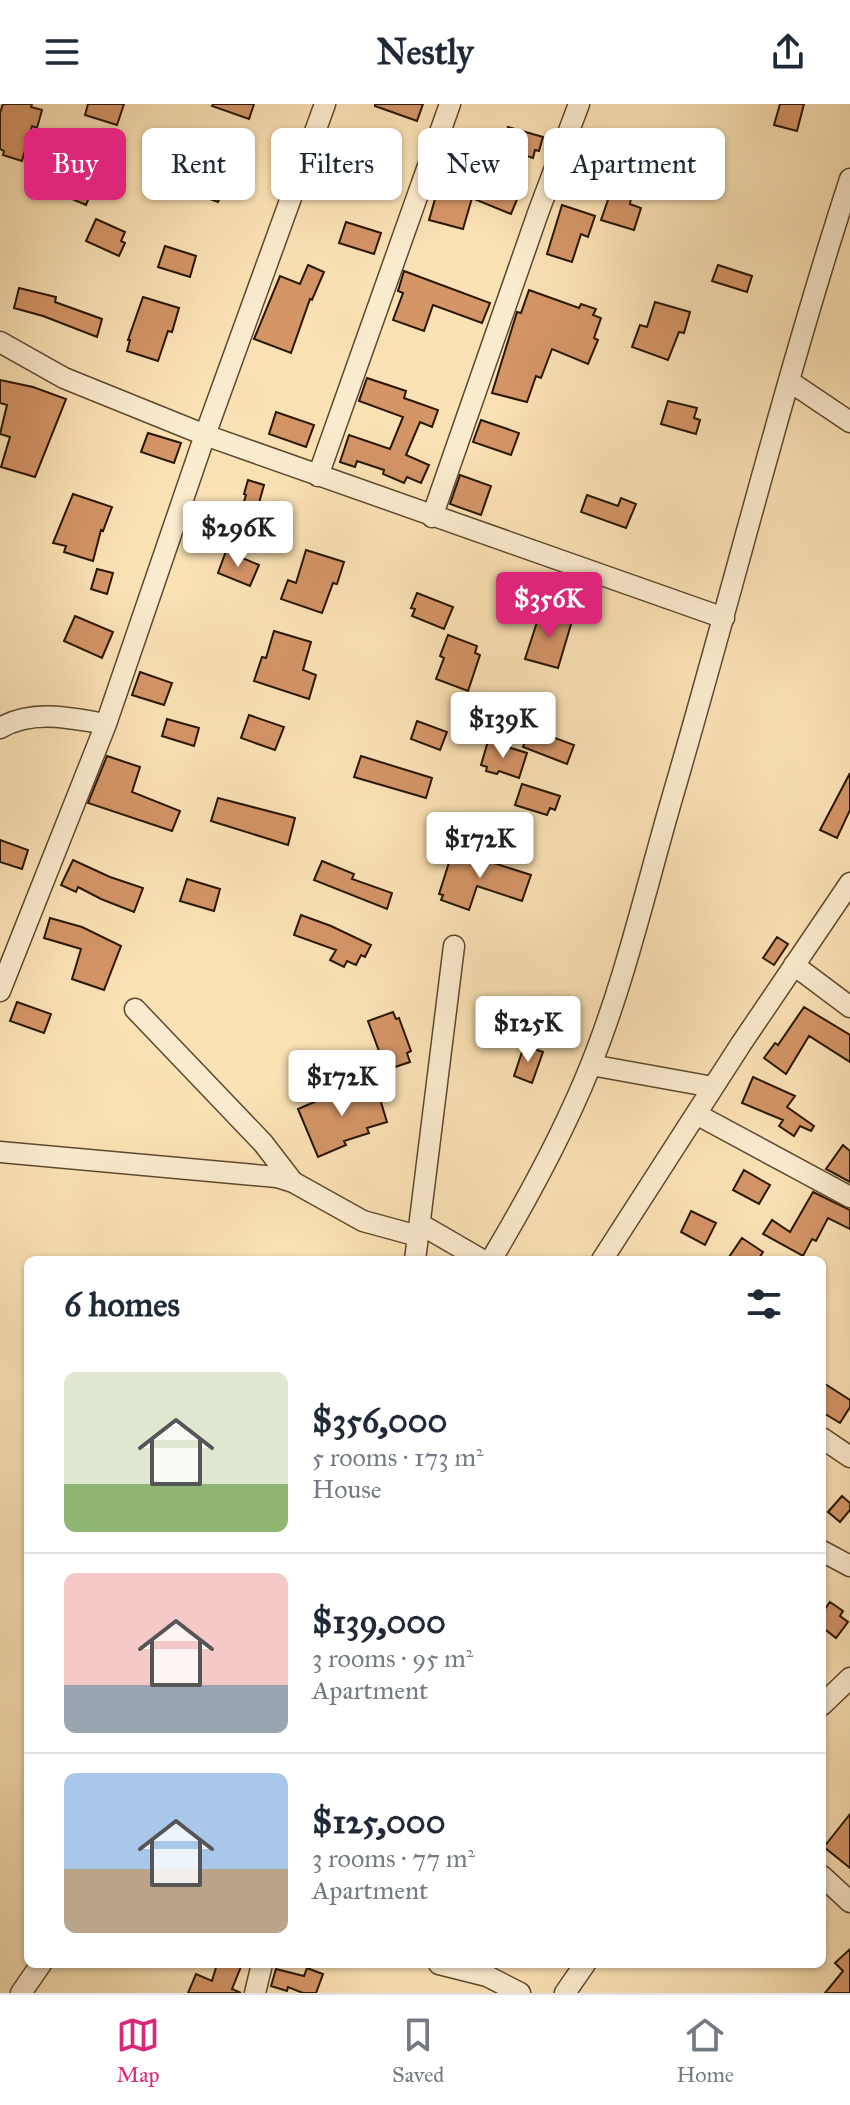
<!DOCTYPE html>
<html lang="en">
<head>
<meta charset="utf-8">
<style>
  body { margin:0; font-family:"IM FELL Great Primer",serif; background:#f2f2f3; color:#1f2937; height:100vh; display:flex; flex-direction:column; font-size:30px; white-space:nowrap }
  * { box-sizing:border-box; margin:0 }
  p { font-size:26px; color:#747a83 }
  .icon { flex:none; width:44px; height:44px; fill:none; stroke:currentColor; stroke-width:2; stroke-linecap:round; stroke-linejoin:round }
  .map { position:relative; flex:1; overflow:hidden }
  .panel { position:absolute; left:24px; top:1152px; width:802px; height:712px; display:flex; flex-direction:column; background:#fff; border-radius:12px; box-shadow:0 2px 6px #0004 }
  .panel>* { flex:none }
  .guide { position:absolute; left:24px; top:24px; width:802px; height:72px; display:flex; gap:16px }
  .price { position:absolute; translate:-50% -68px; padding:0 18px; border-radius:8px; background:#fff; color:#222; font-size:26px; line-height:52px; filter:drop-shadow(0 2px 4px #0008) }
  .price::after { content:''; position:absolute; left:50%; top:48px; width:24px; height:18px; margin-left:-12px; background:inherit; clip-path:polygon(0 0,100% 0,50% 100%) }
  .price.selected { background:#db2777; color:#fff }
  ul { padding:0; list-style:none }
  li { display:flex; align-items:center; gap:24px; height:200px; padding:0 40px }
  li+li { border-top:2px solid #e0e1e3 }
  li span { display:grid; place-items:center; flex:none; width:224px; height:160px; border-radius:12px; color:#555 }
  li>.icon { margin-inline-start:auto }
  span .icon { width:96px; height:96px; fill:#fffc; stroke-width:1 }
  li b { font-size:34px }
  h2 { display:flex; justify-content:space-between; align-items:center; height:96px; padding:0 40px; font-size:34px }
  .chip { padding:0 28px; border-radius:12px; background:#fff; box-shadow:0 2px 6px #0004; font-size:28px; line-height:72px }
  .chip.selected { background:#db2777; color:#fff }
  header { display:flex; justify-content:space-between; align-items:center; height:104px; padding:0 40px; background:#fff; font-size:36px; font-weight:700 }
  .tabs { display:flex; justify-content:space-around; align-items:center; height:112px; border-top:2px solid #e0e1e3; background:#fff; font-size:22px; color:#747a83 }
  .tabs a { display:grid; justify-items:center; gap:4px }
  .tabs .selected { color:#db2777 }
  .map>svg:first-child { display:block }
</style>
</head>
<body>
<header><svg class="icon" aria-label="menu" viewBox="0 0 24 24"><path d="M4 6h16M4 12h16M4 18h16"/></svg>Nestly<svg class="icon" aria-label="share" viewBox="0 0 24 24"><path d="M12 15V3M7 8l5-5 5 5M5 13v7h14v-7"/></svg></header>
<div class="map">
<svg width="850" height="1889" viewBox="0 0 850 1889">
  <rect width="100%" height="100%" fill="#fbe2b5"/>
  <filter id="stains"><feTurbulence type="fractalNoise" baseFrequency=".0025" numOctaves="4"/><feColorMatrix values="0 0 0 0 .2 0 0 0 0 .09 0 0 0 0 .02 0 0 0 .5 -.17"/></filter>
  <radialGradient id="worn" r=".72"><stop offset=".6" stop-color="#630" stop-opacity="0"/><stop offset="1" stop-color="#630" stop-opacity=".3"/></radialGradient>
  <path fill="#d49567" stroke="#281601" stroke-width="2" d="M3,0h29l-1,3 11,3 -5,18 -5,-2 -10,35 -19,-6 1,-4 -4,-2v-36z
    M88,0h36l-7,21 -32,-10z
    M213,0h41l-5,15 -37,-13z
    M375,0h48l-6,17 -42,-15z
    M780,0h24l-7,27 -23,-6z
    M508,23l35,10 -4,14 -4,-1 -2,8 -31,-10z
    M332,26l31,10 -8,23 -30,-10z
    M456,38l32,11 -10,28 40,16 -7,17 -39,-16 -9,31 -34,-9 14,-49 2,1z
    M576,52l35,14 -7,16 -35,-14z
    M191,64l35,13 -8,21 -38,-14z
    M65,73l28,11 -7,17 -28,-12z
    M611,87l20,7 -1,6 11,4 -7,22 -33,-10z
    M562,101l33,11 -7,21 -7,-3 -9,28 -25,-8z
    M96,115l29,13 -4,9 4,2 -6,13 -33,-15z
    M346,118l35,11 -7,21 -35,-11z
    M165,142l31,10 -6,21 -32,-10z
    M308,161l16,7 -12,28 -2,-1 -19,54 -37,-14 26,-63 20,8z
    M718,161l34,11 -5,16 -35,-11z
    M404,167l86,32 -8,20 -49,-18 -9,26 -31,-11 10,-27 -5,-2z
    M19,184l37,9 -1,5 47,17 -5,18 -54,-21 -29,-8z
    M529,186l50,18 2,-4 15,5 -3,6 8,3 -7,20 4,2 -10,24 -36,-15 -11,29 -5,-2 -9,26 -35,-9 25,-81 4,1z
    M143,193l36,11 -7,24 -4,-1 -10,30 -31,-10 3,-11h-2z
    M655,198l35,10 -6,21 -5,-1 -11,28 -36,-13 8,-22 7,2z
    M367,274l39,13 -2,7 34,12 -6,17 -12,-5 -14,33 23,10 -8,18 -14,-6 -3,6 -21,-9 1,-4 -27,-9 -2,6 -15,-5 9,-27 41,14 13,-32 -44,-16z
    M0,276l33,7 33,12 -31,78 -34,-10 9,-30 -10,-3 7,-29 -7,-2z
    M668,297l29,7 -3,10 6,2 -4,14 -35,-10z
    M276,308l38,13 -8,22 -37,-13z
    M481,316l38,13 -8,22 -38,-13z
    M148,329l33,10 -7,20 -33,-11z
    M460,371l31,11 -10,29 -31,-11z
    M248,376l16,5 -5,18 21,8 -6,15 -34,-12 6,-19 -2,-1z
    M73,390l39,13 -9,24 -2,-1 -8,31 -29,-9 2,-6 -13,-3z
    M587,391l31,11 3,-8 15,6 -10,24 -45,-16z
    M195,411l26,5 -5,24 -26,-5z
    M306,446l38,12 -7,22 -4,-1 -11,30 -41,-14 7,-19 8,3z
    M226,447l33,14 -9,21 -32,-13z
    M97,465l16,4 -6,21 -16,-5z
    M417,489l36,14 -9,22 -32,-13 3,-7 -4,-1z
    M540,509l32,8 -14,47 -33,-9z
    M75,512l38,16 -11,26 -38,-17z
    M274,527l37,11 -8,28 13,5 -7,24 -55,-18 8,-24 4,1z
    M448,531l29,11 -2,7 5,2 -12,36 -32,-12 8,-21 -4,-2z
    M140,568l32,11 -8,22 -32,-10z
    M249,611l35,12 -9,23 -34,-12z
    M167,615l32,9 -5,18 -32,-10z
    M417,617l30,11 -7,18 -29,-11z
    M529,628l12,5 1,-4 32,12 -7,19 -44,-17z
    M488,637l39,12 -8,25 -20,-7 -2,3 -11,-3 1,-4 -6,-2z
    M107,652l33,11 -8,25 48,19 -8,20 -84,-28z
    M361,652l71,22 -6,20 -72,-21z
    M850,669v37l-13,28 -17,-8z
    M522,680l38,12 -5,14 -5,-2 -3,7 -32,-10z
    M218,694l77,20 -7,27 -77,-24z
    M0,736l28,10 -6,19 -22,-7z
    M453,746l78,25 -9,26 -45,-15 -8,24 -28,-10 2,-5 -4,-1z
    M73,756l37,17 33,11 -9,24 -33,-13 -23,-12 -2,5 -15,-7z
    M322,757l32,13 -2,5 40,14 -5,16 -73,-29z
    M187,775l33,10 -6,22 -34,-10z
    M301,811l30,11 40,19 -6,12 -4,-2 -5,10 -9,-4 -3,6 -14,-7 6,-10 -42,-15z
    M50,814l32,9 39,19 -17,44 -32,-11 9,-30 -37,-11z
    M777,833l11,7 -14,21 -11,-7z
    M17,898l34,12 -7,19 -34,-12z
    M804,903l46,28v27l-41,-26 -23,38 -22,-16 11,-15 3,2z
    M393,908l3,7 3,-1 12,33 -4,2 3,9 -24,8 -18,-49z
    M524,942l19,6 -11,31 -18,-7z
    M753,973l42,19 -8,11 27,19 -3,5 -11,-5 -6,10 -15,-10 4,-6 -41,-17z
    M361,983l2,7 14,-5 10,33 -20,6 2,5 -25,8 2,4 -28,12 -20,-48 30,-13z
    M843,1041l7,6v31l-24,-13z
    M744,1066l26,15 -11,19 -26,-14z
    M813,1088l37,18v19l-22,-11 -12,23 -4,-2 -9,17 -40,-22 9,-14 18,12z
    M691,1107l25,12 -11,22 -24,-13z
    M742,1134l21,14 -5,8h-31z
    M822,1278l28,18v7l-10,16 -18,-11z
    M842,1392l8,7v7l-10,12 -12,-10z
    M830,1498l13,9 -3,5 8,6 -12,16 -14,-11v-14z
    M850,1710v54l-26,-21z
    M850,1845v44h-25l18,-22 -8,-8z
    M217,1860h25l-10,25 9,4h-53l8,-19 16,7z
    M307,1864l16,6 -7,19h-13l-15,-6 -1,4 -16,-5 5,-17 28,7z"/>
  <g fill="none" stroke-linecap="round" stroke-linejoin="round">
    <defs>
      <path id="minor" d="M0,238l64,36 141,57 519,183
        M789,277l61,41
        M318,372l132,-372
        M432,413l106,-304 41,-109
        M0,624c33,-19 70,-10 106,-4
        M794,861l56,42
        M0,887l106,-267 99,-289 120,-331
        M135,905l128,134 30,39
        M591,961l122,22
        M696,1010l154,83
        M0,1048l277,25 16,5 70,39 55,15
        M420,1120l62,36
        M415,1156l39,-314
        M491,1156c37,-62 72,-126 99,-193 35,-86 57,-183 83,-272 60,-205 111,-413 177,-616
        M602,1156l139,-216 109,-161
        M822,1334l28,19
        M822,1447l28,15
        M822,1601l28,-27
        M822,1772l28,26
        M439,1860l48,12 33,17
        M21,1889l20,-29
        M255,1889l7,-29
        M565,1889l20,-29"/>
    </defs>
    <use href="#minor" stroke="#5d492e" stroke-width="23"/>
    <use href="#minor" stroke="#fceccf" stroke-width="20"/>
  </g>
  <rect width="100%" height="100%" filter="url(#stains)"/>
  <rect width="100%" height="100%" fill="url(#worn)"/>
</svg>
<b class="price" style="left:238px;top:465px">$296K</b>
<b class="price selected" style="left:549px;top:536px">$356K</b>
<b class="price" style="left:503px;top:656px">$139K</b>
<b class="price" style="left:480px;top:776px">$172K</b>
<b class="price" style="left:528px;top:960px">$125K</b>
<b class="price" style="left:342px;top:1014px">$172K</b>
<div class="guide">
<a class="chip selected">Buy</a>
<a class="chip">Rent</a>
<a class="chip">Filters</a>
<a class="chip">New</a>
<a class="chip">Apartment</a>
</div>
<section class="panel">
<h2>6 homes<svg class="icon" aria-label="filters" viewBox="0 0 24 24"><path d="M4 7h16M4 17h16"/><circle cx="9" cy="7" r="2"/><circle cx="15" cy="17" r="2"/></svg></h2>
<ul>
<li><span style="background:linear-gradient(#dfe7d0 70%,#8fb573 0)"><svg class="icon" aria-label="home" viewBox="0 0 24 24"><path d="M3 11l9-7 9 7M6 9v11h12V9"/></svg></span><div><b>$356,000</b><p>5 rooms · 173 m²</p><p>House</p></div></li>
<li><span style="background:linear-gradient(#f6c9c9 70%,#9aa5b1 0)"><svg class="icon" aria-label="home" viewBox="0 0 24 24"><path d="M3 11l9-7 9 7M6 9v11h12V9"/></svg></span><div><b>$139,000</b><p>3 rooms · 95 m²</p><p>Apartment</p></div></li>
<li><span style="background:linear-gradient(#a9c7e8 60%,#b9a48a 0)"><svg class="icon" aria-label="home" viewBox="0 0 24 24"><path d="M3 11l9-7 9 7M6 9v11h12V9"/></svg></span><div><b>$125,000</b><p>3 rooms · 77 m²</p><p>Apartment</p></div></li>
</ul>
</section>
</div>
<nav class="tabs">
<a class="selected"><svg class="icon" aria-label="map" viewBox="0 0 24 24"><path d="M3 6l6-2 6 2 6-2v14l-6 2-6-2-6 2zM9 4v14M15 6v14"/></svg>Map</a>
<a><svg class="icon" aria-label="saved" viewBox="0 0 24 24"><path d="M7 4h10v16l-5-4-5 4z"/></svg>Saved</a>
<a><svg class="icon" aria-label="home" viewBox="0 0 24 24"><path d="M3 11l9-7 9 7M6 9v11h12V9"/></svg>Home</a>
</nav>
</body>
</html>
